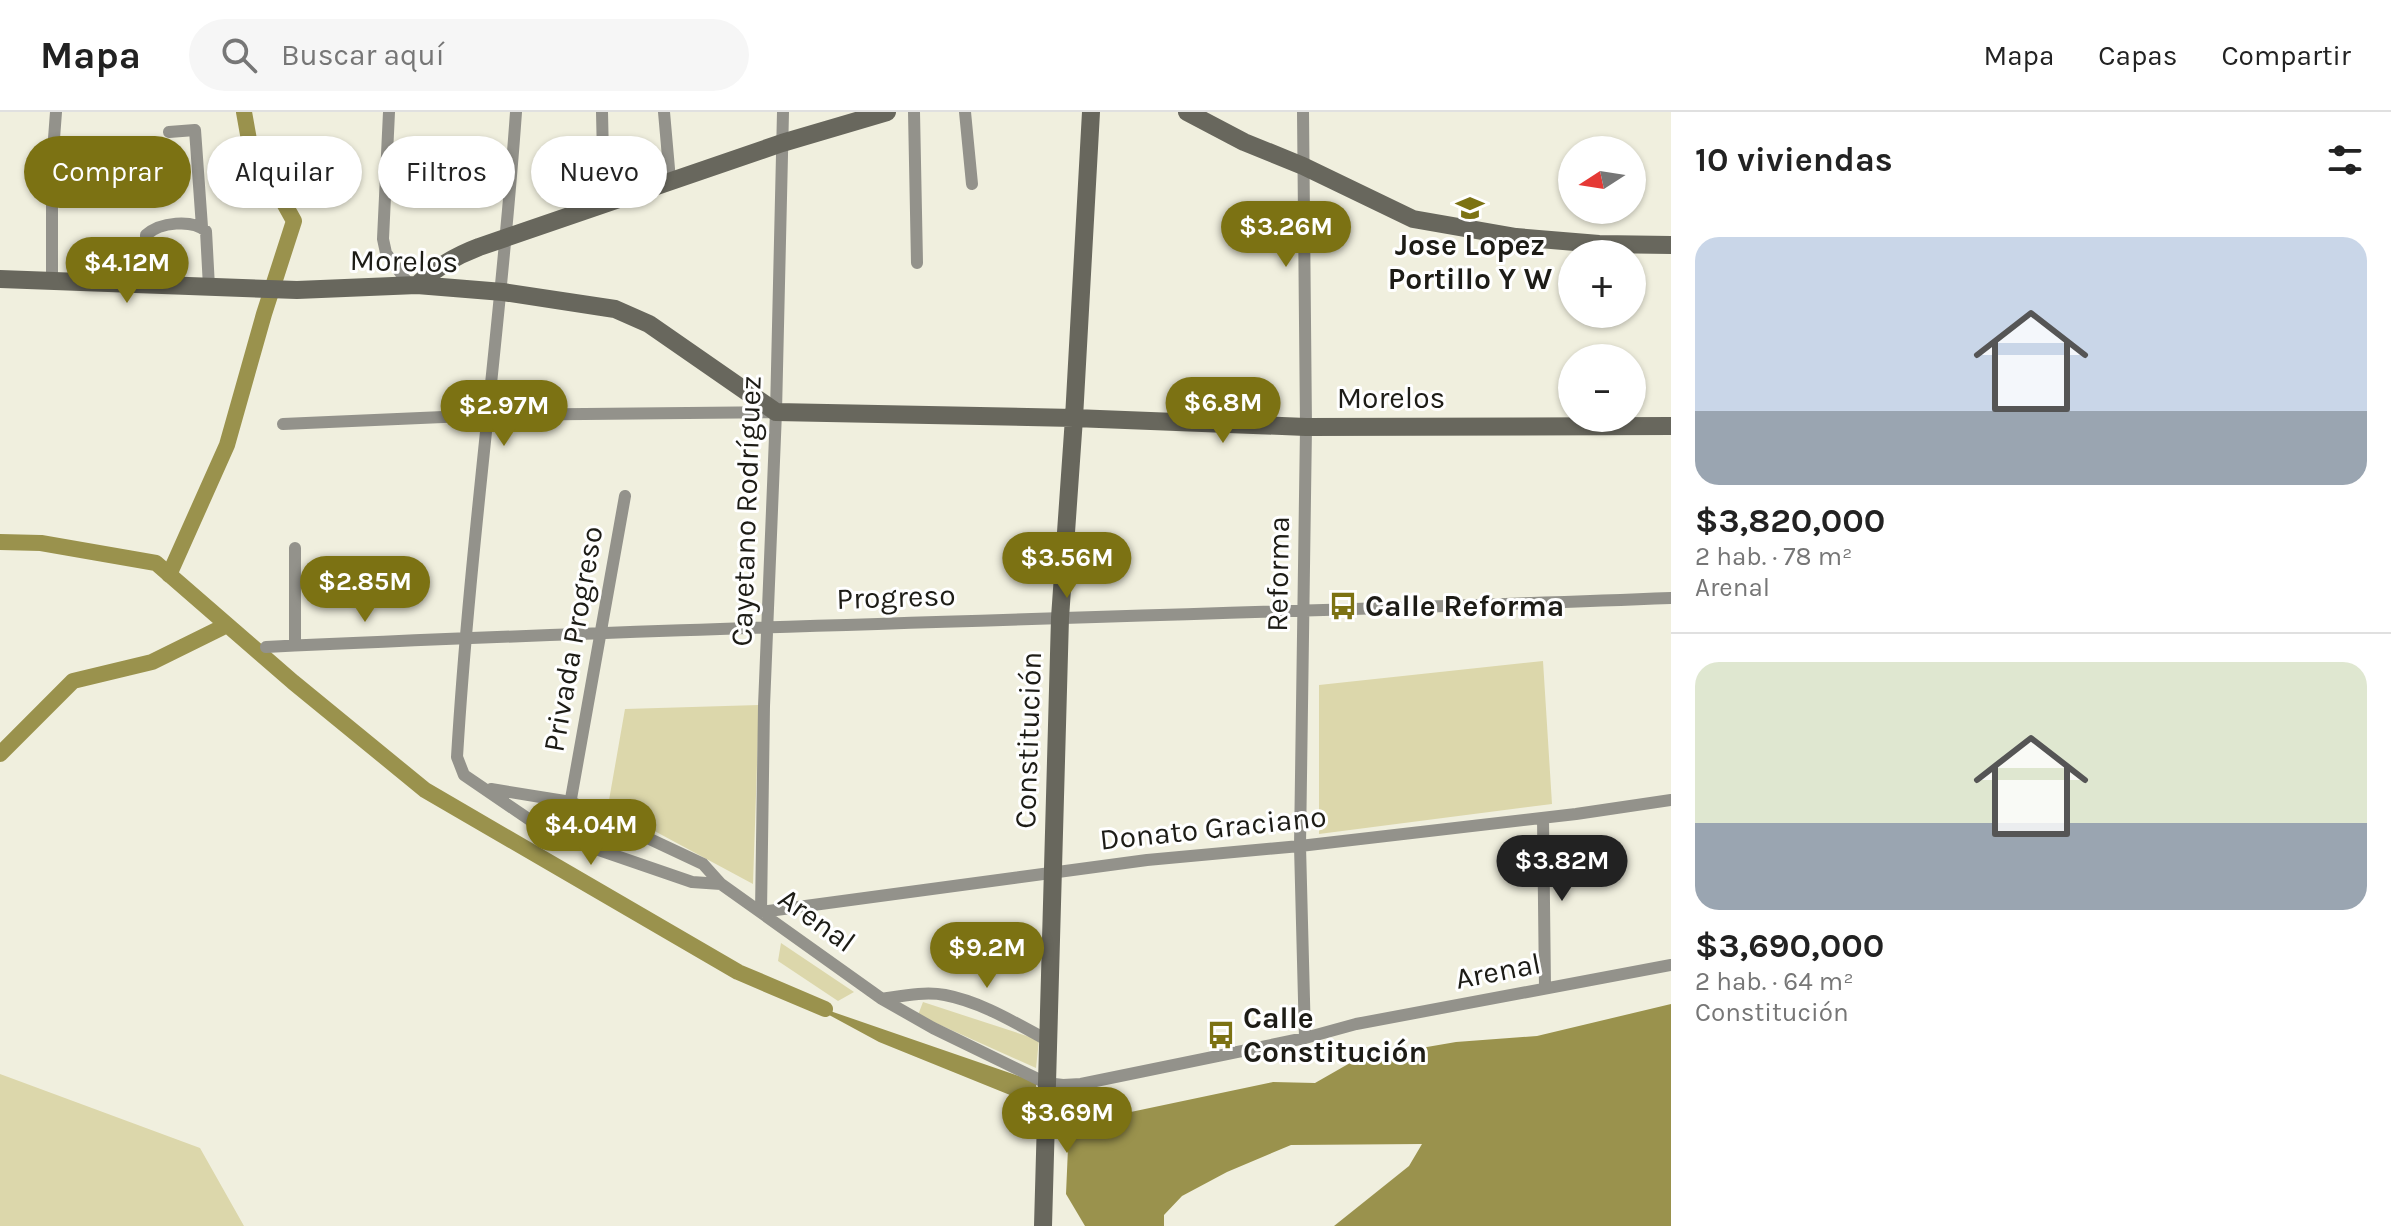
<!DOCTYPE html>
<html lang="es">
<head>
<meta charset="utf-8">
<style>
  body { margin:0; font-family:Karla,sans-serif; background:#f6f6f6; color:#222; height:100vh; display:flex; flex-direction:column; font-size:30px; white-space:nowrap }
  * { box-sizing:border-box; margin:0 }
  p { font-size:26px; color:#767676 }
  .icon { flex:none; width:44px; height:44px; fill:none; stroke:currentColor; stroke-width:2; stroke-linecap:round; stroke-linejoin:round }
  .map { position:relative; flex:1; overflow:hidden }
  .details { display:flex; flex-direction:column; background:#fff; width:720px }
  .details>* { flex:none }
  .banner { position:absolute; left:24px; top:24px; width:760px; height:72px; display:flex; gap:16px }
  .needle { width:52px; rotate:258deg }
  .buttons { position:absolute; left:1558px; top:24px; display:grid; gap:16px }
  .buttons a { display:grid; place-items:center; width:88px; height:88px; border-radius:50%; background:#fff; box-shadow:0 2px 6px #0004; font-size:40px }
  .price { position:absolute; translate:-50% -68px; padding:0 18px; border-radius:28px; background:#7c7213; color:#fff; font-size:26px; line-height:52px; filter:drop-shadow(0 2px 4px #0008) }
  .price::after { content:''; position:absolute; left:50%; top:48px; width:24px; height:18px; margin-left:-12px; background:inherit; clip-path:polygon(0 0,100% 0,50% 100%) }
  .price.selected { background:#222; color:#fff }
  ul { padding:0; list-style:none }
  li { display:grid; align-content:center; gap:16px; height:424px; padding:0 24px }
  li+li { border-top:2px solid #e0e0e0 }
  li span { display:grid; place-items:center; height:248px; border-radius:24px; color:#555 }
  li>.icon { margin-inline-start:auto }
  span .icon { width:144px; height:144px; fill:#fffc; stroke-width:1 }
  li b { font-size:34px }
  h2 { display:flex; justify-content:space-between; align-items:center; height:96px; padding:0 24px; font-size:34px }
  .tag { padding:0 28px; border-radius:36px; background:#fff; box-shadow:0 2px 6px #0004; font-size:28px; line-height:72px }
  .tag.selected { background:#7c7213; color:#fff }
  header { display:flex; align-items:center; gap:48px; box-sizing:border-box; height:112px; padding:0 40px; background:#fff; border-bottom:2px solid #e0e0e0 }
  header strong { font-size:38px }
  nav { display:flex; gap:44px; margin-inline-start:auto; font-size:28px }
  .search { width:560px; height:72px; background:#f6f6f6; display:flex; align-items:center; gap:20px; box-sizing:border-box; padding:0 28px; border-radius:44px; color:#767676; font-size:30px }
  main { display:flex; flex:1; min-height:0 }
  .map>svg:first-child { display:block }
</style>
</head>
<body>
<header>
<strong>Mapa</strong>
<div class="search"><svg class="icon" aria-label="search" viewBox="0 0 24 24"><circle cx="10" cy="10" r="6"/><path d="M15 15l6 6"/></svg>Buscar aquí</div>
<nav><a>Mapa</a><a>Capas</a><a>Compartir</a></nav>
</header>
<main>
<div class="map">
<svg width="1671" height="1114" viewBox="0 0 1671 1114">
  <rect width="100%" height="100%" fill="#f0efde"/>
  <path fill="#dcd7ab" d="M1543,549l9,143 -233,30v-149z
    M759,593l-6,179 -145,-78 17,-97z
    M781,831l73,49 -16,9 -60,-40z
    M923,890l116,38 -3,28 -118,-53z
    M0,962l200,74 44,78h-244z"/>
  <path fill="#9a924d" d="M807,891l229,79 1,24 -158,-64z
    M1671,892v222h-337l75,-60 13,-22 -131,1 -64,27 -45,24 -18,19v11h-79l-19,-32 3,-69 204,-43 42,1 42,-24 99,-17 81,-6z"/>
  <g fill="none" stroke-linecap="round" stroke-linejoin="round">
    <path stroke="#9a924d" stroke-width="16" d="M0,430l41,1 115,20 137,119 132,108 313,182 87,37
      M169,463l58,-130 37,-131 30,-93 -45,-81 -5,-28
      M0,642l73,-73 79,-19 75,-37"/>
    <path stroke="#93928b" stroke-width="12" d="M389,0l-6,127 3,14 24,33
      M516,0c-15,215 -46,429 -59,645l7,18 66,45 34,18 128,44 29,2
      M602,0l2,90
      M664,0l6,68
      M783,0l-7,300 -12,294 -3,206 386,-52 153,-14 276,-32 95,-14
      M914,0l3,151
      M965,0l7,72
      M1303,0l3,315 -6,419 5,192
      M169,20l26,-2 7,97
      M52,169v-116l4,-53
      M147,173l-1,-50c14,-13 46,-16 60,-4l3,56
      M283,312l206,-9 287,-3
      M295,436v97
      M266,535c468,-22 937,-31 1405,-49
      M491,677l80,13 132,62 18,20 161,115
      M1543,706l2,170
      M564,726l61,-342
      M1049,929c-32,-17 -67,-39 -104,-46 -20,-4 -43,1 -63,4l51,29 113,55 17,2 18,-1 224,-46 51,-14 315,-59"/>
    <path stroke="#68675d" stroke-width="18" d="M1187,0l57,30 59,24 110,53 103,18 83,7 72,1
      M0,167l297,11 120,-5 86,7 112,17 34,15 127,88 298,6 232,9 365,-1
      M417,173c19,-18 38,-29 62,-38l303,-104 105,-31
      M1043,1114l17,-608 14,-200 17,-306"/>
  </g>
  <defs>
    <symbol id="school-bare" viewBox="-9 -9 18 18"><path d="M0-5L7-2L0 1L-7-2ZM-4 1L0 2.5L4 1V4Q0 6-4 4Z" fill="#7c7213" stroke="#fff" stroke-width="2.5" paint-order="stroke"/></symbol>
    <symbol id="bus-bare" viewBox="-9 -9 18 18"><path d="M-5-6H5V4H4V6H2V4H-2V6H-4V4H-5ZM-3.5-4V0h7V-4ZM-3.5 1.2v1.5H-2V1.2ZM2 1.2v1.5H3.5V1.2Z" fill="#7c7213" stroke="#fff" stroke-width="2.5" paint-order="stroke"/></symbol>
  </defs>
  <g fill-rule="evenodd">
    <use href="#school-bare" x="1450" y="76" width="40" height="40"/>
    <use href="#bus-bare" x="1323" y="474" width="40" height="40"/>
    <use href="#bus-bare" x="1201" y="903" width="40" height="40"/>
  </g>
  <g text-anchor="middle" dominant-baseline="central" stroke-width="6" stroke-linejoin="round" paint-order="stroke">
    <g font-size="30" font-weight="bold" fill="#1d1c16" stroke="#fff" text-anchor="start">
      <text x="1470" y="133" text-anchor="middle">Jose Lopez<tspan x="1470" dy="34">Portillo Y W</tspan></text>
      <text x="1365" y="494">Calle Reforma</text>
      <text x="1243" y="906">Calle<tspan x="1243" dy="34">Constitución</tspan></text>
    </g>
    <g font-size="30" fill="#1d1c16" stroke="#fff">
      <text transform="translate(404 149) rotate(1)">Morelos</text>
      <text x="1391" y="286">Morelos</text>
      <text transform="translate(746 399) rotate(-88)">Cayetano Rodríguez</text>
      <text transform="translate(1278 462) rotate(-89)">Reforma</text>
      <text transform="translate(896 485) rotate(-2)">Progreso</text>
      <text transform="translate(573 527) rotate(-80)">Privada Progreso</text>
      <text transform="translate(1028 628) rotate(-88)">Constitución</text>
      <text transform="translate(1213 716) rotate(-6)">Donato Graciano</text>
      <text transform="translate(817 808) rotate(36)">Arenal</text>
      <text transform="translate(1498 859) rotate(-11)">Arenal</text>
    </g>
  </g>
</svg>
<div class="buttons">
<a><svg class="needle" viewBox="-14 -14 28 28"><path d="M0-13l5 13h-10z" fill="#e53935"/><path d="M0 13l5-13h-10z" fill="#767676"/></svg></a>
<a>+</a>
<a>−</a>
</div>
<b class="price" style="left:1286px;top:157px">$3.26M</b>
<b class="price" style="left:127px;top:193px">$4.12M</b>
<b class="price" style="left:1223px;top:333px">$6.8M</b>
<b class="price" style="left:504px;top:336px">$2.97M</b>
<b class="price" style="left:1067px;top:488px">$3.56M</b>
<b class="price" style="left:365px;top:512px">$2.85M</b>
<b class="price" style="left:591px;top:755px">$4.04M</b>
<b class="price selected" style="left:1562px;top:791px">$3.82M</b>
<b class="price" style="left:987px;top:878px">$9.2M</b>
<b class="price" style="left:1067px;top:1043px">$3.69M</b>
<div class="banner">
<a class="tag selected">Comprar</a>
<a class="tag">Alquilar</a>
<a class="tag">Filtros</a>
<a class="tag">Nuevo</a>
</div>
</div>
<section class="details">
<h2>10 viviendas<svg class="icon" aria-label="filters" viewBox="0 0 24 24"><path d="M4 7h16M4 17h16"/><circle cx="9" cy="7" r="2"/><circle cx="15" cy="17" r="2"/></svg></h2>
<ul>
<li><span style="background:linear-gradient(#c9d6e8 70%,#9aa5b1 0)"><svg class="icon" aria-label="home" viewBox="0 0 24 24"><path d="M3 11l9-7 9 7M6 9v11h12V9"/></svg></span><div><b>$3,820,000</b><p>2 hab. · 78 m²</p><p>Arenal</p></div></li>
<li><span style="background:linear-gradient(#dfe7d0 65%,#9aa5b1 0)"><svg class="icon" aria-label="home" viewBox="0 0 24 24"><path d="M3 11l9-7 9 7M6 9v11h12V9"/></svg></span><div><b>$3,690,000</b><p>2 hab. · 64 m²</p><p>Constitución</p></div></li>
</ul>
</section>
</main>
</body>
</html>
